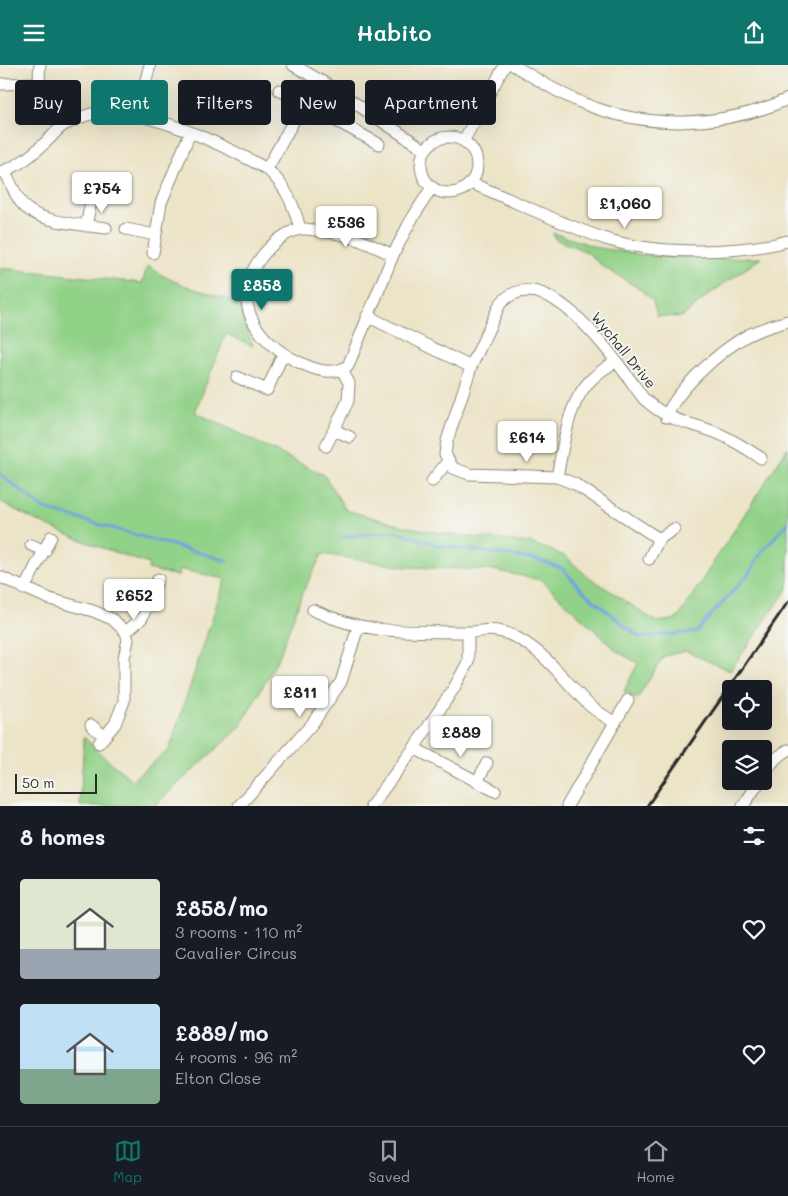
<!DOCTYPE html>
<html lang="en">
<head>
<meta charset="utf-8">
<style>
  body { margin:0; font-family:Mali,sans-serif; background:#242831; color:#f1f3f6; height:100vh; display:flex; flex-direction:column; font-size:19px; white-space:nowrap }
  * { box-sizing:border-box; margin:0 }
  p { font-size:16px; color:#9ea1a6 }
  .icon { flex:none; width:28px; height:28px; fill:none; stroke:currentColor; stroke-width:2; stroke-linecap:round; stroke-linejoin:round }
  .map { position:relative; height:741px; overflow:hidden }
  .side { display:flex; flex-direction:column; background:#171b24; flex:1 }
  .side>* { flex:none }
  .hud { position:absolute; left:15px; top:15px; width:500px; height:45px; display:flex; gap:10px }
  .controls { position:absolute; left:722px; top:615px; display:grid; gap:10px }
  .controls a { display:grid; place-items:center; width:50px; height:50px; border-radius:5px; background:#171b24; box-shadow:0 5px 20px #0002; font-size:25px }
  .scale { position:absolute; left:15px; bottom:12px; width:82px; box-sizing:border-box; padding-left:5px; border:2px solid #2b2b2b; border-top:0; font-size:14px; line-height:18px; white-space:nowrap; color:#2b2b2b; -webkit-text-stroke:4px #f6f6f2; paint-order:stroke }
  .price { position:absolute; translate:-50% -42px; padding:0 11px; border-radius:5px; background:#fff; color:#222; font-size:16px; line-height:32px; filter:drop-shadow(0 1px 2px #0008) }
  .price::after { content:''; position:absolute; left:50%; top:30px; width:15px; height:11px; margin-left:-8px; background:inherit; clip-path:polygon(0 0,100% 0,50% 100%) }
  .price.current { background:#0f766e; color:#fff }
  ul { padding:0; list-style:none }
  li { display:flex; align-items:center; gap:15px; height:125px; padding:0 20px }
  li span { display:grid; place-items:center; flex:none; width:140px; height:100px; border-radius:5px; color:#555 }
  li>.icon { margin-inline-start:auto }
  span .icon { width:60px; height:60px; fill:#fffc; stroke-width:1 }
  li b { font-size:21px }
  h2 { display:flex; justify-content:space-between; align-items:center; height:60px; padding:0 20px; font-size:21px }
  .chip { padding:0 18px; border-radius:5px; background:#171b24; box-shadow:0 5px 20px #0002; font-size:18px; line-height:45px }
  .chip.current { background:#0f766e; color:#fff }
  header { display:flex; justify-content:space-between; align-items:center; height:65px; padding:0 20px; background:#0f766e; color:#fff; font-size:22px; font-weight:600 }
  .dock { display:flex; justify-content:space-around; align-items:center; height:70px; border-top:1px solid #363941; background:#171b24; font-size:14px; color:#9ea1a6 }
  .dock a { display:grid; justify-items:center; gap:2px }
  .dock .current { color:#0f766e }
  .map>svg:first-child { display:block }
</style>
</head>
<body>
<header><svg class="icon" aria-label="menu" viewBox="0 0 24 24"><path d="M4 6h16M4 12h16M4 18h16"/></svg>Habito<svg class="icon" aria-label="share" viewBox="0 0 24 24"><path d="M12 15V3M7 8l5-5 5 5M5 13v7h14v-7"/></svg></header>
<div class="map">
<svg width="788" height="741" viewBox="0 0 788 741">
  <rect width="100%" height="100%" fill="#f6f6f2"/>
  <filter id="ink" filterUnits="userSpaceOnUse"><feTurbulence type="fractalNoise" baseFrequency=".02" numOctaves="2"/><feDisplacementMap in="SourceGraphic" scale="10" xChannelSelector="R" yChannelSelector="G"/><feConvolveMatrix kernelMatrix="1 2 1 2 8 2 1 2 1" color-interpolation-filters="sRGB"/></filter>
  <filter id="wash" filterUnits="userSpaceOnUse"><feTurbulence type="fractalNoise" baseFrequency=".0096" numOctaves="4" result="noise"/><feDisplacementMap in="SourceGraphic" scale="20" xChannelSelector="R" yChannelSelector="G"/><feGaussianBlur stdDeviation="1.12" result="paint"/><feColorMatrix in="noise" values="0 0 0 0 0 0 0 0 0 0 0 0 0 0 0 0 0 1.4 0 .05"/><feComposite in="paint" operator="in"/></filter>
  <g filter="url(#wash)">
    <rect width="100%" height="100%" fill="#ece4c7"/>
    <path fill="#92d288" stroke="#5e7e5a" d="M553,168l46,15 59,9 103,1 -50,35 -29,24 -25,-1 -4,-15 -12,-11 -39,-24 -15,-14 -32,-13z
      M148,200c24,21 60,27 89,37l16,44 -27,-12 -31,78 129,63 22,35 53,15 46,9 86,9 34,13 21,19 71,47 20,-3 111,-172v141l-58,83 -44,-20 -22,5 -27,43 -13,-8 14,-28 -20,-11 -77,-72 -48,-10 -87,-3 -84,-13 -20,40 -23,63 -39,70 -86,79h-74l4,-69 20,20 28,23 37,-30 56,-171 -46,-10 -1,7 -30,-7 1,-5c-49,-16 -105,-36 -149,-63v-233l142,15z"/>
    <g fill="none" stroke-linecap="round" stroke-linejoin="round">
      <path stroke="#72a2dc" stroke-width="3" d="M0,409l44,35 184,52
        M343,472l51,-6 47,15 93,13 28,9 22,24 55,45 57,-5 55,-61 11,-20 26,-28"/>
    </g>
  </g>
  <g filter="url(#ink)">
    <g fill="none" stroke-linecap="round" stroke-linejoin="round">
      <defs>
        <path id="minor" d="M40,0c-4,24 8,42 21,61
          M293,0l35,20 97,65
          M513,0c22,13 43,27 67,37 65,28 143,26 208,-3
          M0,19l39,-1
          M279,25l100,54
          M136,50l14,-50
          M421 100a28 28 0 1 1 56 0a28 28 0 1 1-56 0Z
          M464,75l41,-75
          M267,104l36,-65
          M5,106c6,12 11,28 21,37 17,15 58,17 80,20
          M0,107c18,-5 33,-18 47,-31 6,-5 10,-12 17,-16 9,-4 22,-11 32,-12 50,-6 127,32 171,56 19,17 27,36 33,60
          M471,118c46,19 91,42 138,57 51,15 128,14 179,1
          M86,161l6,-29
          M126,164l29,6
          M153,188l8,-50 29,-70
          M393,190c-28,-13 -46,-22 -79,-25 -4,0 -10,-2 -15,-1 -14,4 -27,15 -36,26 -38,46 -4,91 42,110 14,6 29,10 43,1l45,-111 17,-33 22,-35
          M367,251l104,51 29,-63c46,-52 120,63 144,95 29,25 40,21 73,34 15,6 30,16 44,25
          M471,302l-24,74 -2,13 8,14 16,6 88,3 18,7 84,55
          M237,312l30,13 16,-36
          M666,352c12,-29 55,-67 82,-82 12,-6 27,-10 40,-14
          M334,365l16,7
          M326,381l22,-45 1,-18 -7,-13
          M557,412c7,-32 10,-77 37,-100 6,-6 15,-11 22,-16
          M432,416l16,-20
          M31,480l14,6
          M649,494l10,-20 15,-10
          M0,512l50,22 43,12 19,8 14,13 2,8 -4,18v43l-9,23 -16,19
          M24,524l27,-52
          M313,545c54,25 92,21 149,22 19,1 28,-6 49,3 32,14 52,44 76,68 8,8 18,13 28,20
          M126,567l16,-14 16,-39
          M91,660l13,11
          M414,683l81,43
          M764,710l11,-16 13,-9
          M477,717l10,-19
          M239,741l73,-82 29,-42 17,-55
          M371,741l43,-58 40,-60 14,-26v-30
          M567,741l61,-106
          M743,741l17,-25"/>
      </defs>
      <use href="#minor" stroke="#8c8879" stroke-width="13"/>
      <use href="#minor" stroke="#fff" stroke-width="11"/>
      <path stroke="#2b2b2b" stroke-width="3" d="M647,741l141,-204"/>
    </g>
  </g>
  <g text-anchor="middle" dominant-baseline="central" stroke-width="4" stroke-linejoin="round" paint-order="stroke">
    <g font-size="14" fill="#2b2b2b" stroke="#f6f6f2">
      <text transform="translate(624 285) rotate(51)">Wychall Drive</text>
    </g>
  </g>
</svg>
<div class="controls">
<a><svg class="icon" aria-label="locate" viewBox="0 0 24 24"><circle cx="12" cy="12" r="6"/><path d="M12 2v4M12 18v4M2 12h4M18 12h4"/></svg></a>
<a><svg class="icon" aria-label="layers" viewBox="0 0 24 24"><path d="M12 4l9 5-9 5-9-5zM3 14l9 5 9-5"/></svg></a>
</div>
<div class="scale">50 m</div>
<b class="price" style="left:102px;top:149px">£754</b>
<b class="price" style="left:625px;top:164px">£1,060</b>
<b class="price" style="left:346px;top:183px">£536</b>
<b class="price current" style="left:262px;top:246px">£858</b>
<b class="price" style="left:527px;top:398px">£614</b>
<b class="price" style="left:134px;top:556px">£652</b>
<b class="price" style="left:300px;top:653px">£811</b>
<b class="price" style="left:461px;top:693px">£889</b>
<div class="hud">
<a class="chip">Buy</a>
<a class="chip current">Rent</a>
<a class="chip">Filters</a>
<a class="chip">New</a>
<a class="chip">Apartment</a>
</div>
</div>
<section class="side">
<h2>8 homes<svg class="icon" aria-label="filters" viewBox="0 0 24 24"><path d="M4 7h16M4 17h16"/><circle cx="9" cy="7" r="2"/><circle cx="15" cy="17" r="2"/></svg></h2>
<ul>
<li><span style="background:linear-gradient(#dfe7d0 70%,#9aa5b1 0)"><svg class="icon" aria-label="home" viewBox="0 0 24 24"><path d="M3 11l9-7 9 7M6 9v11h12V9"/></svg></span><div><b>£858/mo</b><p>3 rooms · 110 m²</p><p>Cavalier Circus</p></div><svg class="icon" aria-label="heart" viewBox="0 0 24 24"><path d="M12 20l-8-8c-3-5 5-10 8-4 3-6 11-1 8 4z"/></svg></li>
<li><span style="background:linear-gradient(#bfe0f5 65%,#7fa58c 0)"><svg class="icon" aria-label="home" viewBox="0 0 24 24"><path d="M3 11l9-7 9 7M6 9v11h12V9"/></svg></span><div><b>£889/mo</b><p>4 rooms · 96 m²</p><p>Elton Close</p></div><svg class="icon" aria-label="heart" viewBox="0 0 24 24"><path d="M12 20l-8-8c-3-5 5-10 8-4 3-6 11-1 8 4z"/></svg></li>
</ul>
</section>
<nav class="dock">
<a class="current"><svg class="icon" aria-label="map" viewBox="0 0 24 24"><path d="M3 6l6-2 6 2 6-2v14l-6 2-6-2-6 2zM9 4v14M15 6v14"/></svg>Map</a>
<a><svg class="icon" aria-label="saved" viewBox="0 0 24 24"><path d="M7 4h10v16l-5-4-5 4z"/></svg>Saved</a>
<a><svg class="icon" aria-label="home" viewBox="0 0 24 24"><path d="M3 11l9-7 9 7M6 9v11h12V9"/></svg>Home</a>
</nav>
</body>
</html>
